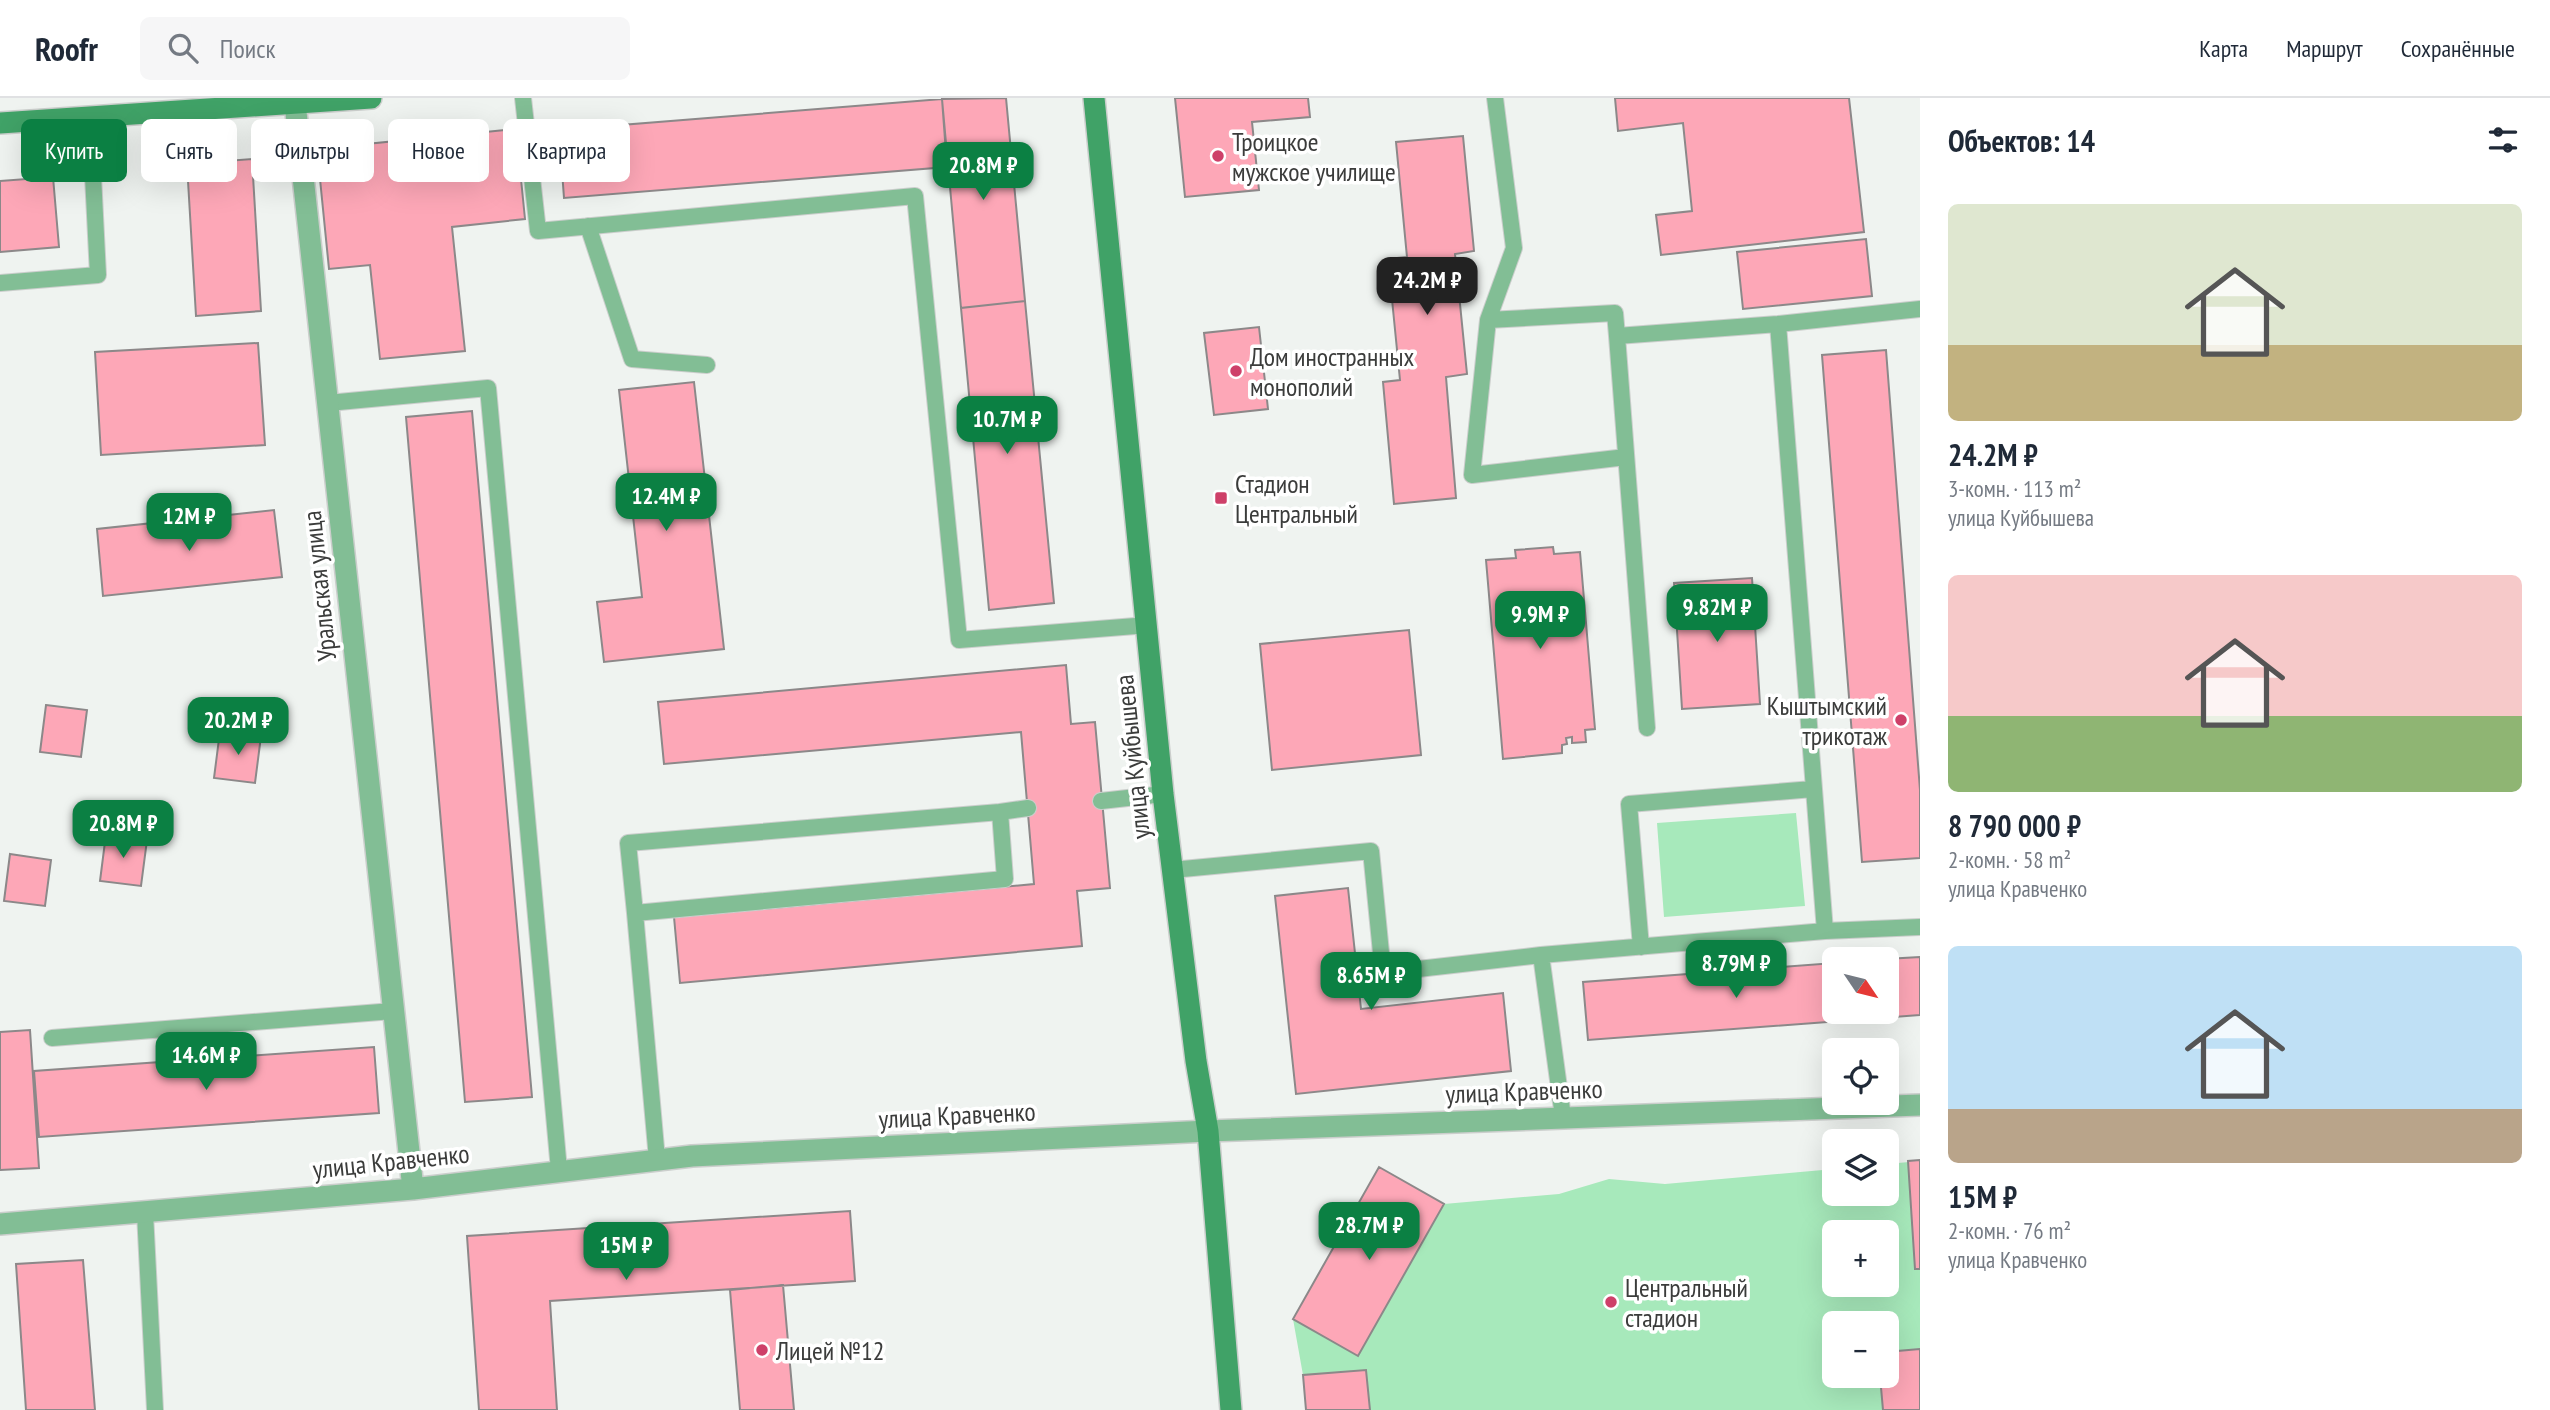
<!DOCTYPE html>
<html lang="ru">
<head>
<meta charset="utf-8">
<style>
  body { margin:0; font-family:"PT Sans Narrow",sans-serif; background:#f6f6f7; color:#1f2937; height:100vh; display:flex; flex-direction:column; font-size:26px; white-space:nowrap }
  * { box-sizing:border-box; margin:0 }
  p { font-size:23px; color:#747a83 }
  .icon { flex:none; width:38px; height:38px; fill:none; stroke:currentColor; stroke-width:2; stroke-linecap:round; stroke-linejoin:round }
  .map { position:relative; flex:1; overflow:hidden }
  .details { display:flex; flex-direction:column; background:#fff; width:630px }
  .details>* { flex:none }
  .hud { position:absolute; left:21px; top:21px; width:665px; height:63px; display:flex; gap:14px }
  .needle { width:46px; rotate:125deg }
  .controls { position:absolute; left:1822px; top:849px; display:grid; gap:14px }
  .controls a { display:grid; place-items:center; width:77px; height:77px; border-radius:10px; background:#fff; box-shadow:0 7px 28px #0002; font-size:35px }
  .price { position:absolute; translate:-50% -60px; padding:0 16px; border-radius:14px; background:#0b8043; color:#fff; font-size:23px; line-height:46px; filter:drop-shadow(0 2px 4px #0008) }
  .price::after { content:''; position:absolute; left:50%; top:42px; width:21px; height:16px; margin-left:-10px; background:inherit; clip-path:polygon(0 0,100% 0,50% 100%) }
  .price.active { background:#222; color:#fff }
  ul { padding:0; list-style:none }
  li { display:grid; align-content:center; gap:14px; height:371px; padding:0 28px }
  li span { display:grid; place-items:center; height:217px; border-radius:10px; color:#555 }
  li>.icon { margin-inline-start:auto }
  span .icon { width:126px; height:126px; fill:#fffc; stroke-width:1 }
  li b { font-size:30px }
  h2 { display:flex; justify-content:space-between; align-items:center; height:84px; padding:0 28px; font-size:30px }
  .tag { padding:0 24px; border-radius:10px; background:#fff; box-shadow:0 7px 28px #0002; font-size:24px; line-height:63px }
  .tag.active { background:#0b8043; color:#fff }
  header { display:flex; align-items:center; gap:42px; box-sizing:border-box; height:98px; padding:0 35px; background:#fff; border-bottom:2px solid #e0e1e3 }
  header strong { font-size:33px }
  nav { display:flex; gap:38px; margin-inline-start:auto; font-size:24px }
  .search { width:490px; height:63px; background:#f6f6f7; display:flex; align-items:center; gap:18px; box-sizing:border-box; padding:0 24px; border-radius:10px; color:#747a83; font-size:26px }
  main { display:flex; flex:1; min-height:0 }
  .map>svg:first-child { display:block }
</style>
</head>
<body>
<header>
<strong>Roofr</strong>
<div class="search"><svg class="icon" aria-label="search" viewBox="0 0 24 24"><circle cx="10" cy="10" r="6"/><path d="M15 15l6 6"/></svg>Поиск</div>
<nav><a>Карта</a><a>Маршрут</a><a>Сохранённые</a></nav>
</header>
<main>
<div class="map">
<svg width="1920" height="1312" viewBox="0 0 1920 1312">
  <rect width="100%" height="100%" fill="#eff3f0"/>
  <path fill="#a7e9bb" fill-rule="evenodd" d="M1796,715l9,93 -141,11 -7,-94z
    M1920,1063v249h-614l-3,-35 -10,-56 86,-152 65,37 115,-10 50,-15 56,5 169,-15v25h52l1,-30zM1834,1134h52v52h-52zM1834,1225h52v53h-52z"/>
  <path fill="#fda7b7" stroke="#8c8889" stroke-width="2" d="M1006,0l19,203 -64,7 -19,-209z
    M1175,0h133l2,19 -58,5 7,68 -74,7z
    M1615,0h234l15,134 -203,23 -5,-40 36,-4 -9,-88 -65,8z
    M942,1l5,68 -383,31 -5,-68z
    M516,31l9,90 -73,8 13,124 -85,8 -10,-94 -41,4 -12,-120z
    M1463,38l11,115 -19,3 12,120 -21,3 10,121 -62,6 -11,-122 17,-2 -12,-121 19,-2 -11,-115z
    M252,61l9,152 -65,5 -9,-152z
    M53,79l6,70 -59,5v-71z
    M1866,141l6,57 -129,13 -6,-57z
    M1025,203l29,302 -65,7 -28,-302z
    M1259,229l9,82 -54,6 -10,-82z
    M258,245l7,102 -164,10 -6,-103z
    M1886,252l34,440v68l-58,4 -40,-507z
    M694,284l30,267 -120,13 -7,-60 45,-5 -23,-207z
    M472,313l60,686 -67,5 -59,-685z
    M274,412l8,67 -179,19 -6,-67z
    M1553,449l1,7 26,-2 15,177 -10,1 1,12 -14,1v-6l-6,1 1,6 -5,1v8l-59,6 -17,-199 30,-2 -1,-8z
    M1752,480l8,126 -78,5 -8,-126z
    M1409,532l12,125 -149,15 -12,-126z
    M1066,567l5,59 24,-2 15,166 -33,3 5,55 -402,37 -6,-66 360,-33 -13,-152 -357,32 -6,-62z
    M46,607l41,5 -6,47 -41,-5z
    M220,633l41,5 -6,47 -41,-5z
    M106,736l41,6 -6,46 -41,-5z
    M10,756l41,6 -6,46 -41,-5z
    M1348,790l13,121 142,-16 8,78 -215,23 -21,-198z
    M1920,859v58l-332,25 -5,-58 251,-19v49h52v-53z
    M30,932l9,138 -39,2v-138z
    M374,949l5,66 -340,24 -5,-66z
    M1920,1062v109h-5l-7,-108z
    M1379,1069l65,37 -86,152 -65,-37z
    M850,1113l5,70 -305,20 7,109h-78l-12,-174z
    M83,1162l12,150h-69l-10,-146z
    M783,1187l11,125h-54l-10,-120z
    M1920,1251v61h-37l-3,-34h6v-24z
    M1366,1272l4,40h-64l-3,-35z"/>
  <g fill="none" stroke-linecap="round" stroke-linejoin="round">
    <defs>
      <path id="lane" d="M523,0l15,133 377,-35 44,444 189,-15
        M1495,0l19,150 -26,72 -16,155 154,-18
        M588,128l44,133 75,6
        M0,185l98,-8 -8,-159
        M1488,222l127,-7 2,23
        M1778,226l47,607
        M328,305l160,-15 71,782
        M1647,630l-30,-392 161,-12 142,-15
        M1101,703l62,-7
        M1172,772l199,-19 12,122 158,-18 22,162
        M635,815l-7,-70 372,-31
        M1641,849l-12,-143 184,-15
        M1541,857l284,-24 95,-4
        M52,940l341,-27
        M657,1061l-22,-246 370,-34 -5,-67 28,-4
        M145,1115l10,197"/>
      <path id="street" d="M295,5l118,1086
        M0,1126l413,-35 279,-33 516,-25 712,-26"/>
      <path id="secondary" d="M1094,0l69,696 33,267 12,70 23,279
        M0,25l371,-25"/>
    </defs>
    <use href="#lane" stroke="#cbcecc" stroke-width="18"/>
    <use href="#street" stroke="#cbcecc" stroke-width="24"/>
    <use href="#secondary" stroke="#cbcecc" stroke-width="24"/>
    <use href="#lane" stroke="#82be95" stroke-width="16"/>
    <use href="#street" stroke="#82be95" stroke-width="21"/>
    <use href="#secondary" stroke="#40a267" stroke-width="21"/>
  </g>
  <g fill="#ce4069" stroke="#fff" stroke-width="2.5">
    <circle cx="1218" cy="58" r="7"/>
    <circle cx="1236" cy="273" r="7"/>
    <rect x="1214" y="393" width="14" height="14" rx="3.5"/>
    <circle cx="1901" cy="622" r="7"/>
    <circle cx="1611" cy="1204" r="7"/>
    <circle cx="762" cy="1252" r="7"/>
  </g>
  <g text-anchor="middle" dominant-baseline="central" stroke-width="7" stroke-linejoin="round" paint-order="stroke">
    <g font-size="26" fill="#3b3c3b" stroke="#fff" text-anchor="start">
      <text x="1232" y="43">Троицкое<tspan x="1232" dy="30">мужское училище</tspan></text>
      <text x="1250" y="258">Дом иностранных<tspan x="1250" dy="30">монополий</tspan></text>
      <text x="1235" y="385">Стадион<tspan x="1235" dy="30">Центральный</tspan></text>
      <text x="1887" y="607" text-anchor="end">Кыштымский<tspan x="1887" dy="30">трикотаж</tspan></text>
      <text x="1625" y="1189">Центральный<tspan x="1625" dy="30">стадион</tspan></text>
      <text x="776" y="1252">Лицей №12</text>
    </g>
    <g font-size="26" fill="#3b3c3b" stroke="#fff">
      <text transform="translate(319 488) rotate(-96)">Уральская улица</text>
      <text transform="translate(1132 659) rotate(-96)">улица Куйбышева</text>
      <text transform="translate(1524 993) rotate(-2)">улица Кравченко</text>
      <text transform="translate(957 1017) rotate(-3)">улица Кравченко</text>
      <text transform="translate(391 1063) rotate(-6)">улица Кравченко</text>
    </g>
  </g>
</svg>
<div class="controls">
<a><svg class="needle" viewBox="-14 -14 28 28"><path d="M0-13l5 13h-10z" fill="#e53935"/><path d="M0 13l5-13h-10z" fill="#747a83"/></svg></a>
<a><svg class="icon" aria-label="locate" viewBox="0 0 24 24"><circle cx="12" cy="12" r="6"/><path d="M12 2v4M12 18v4M2 12h4M18 12h4"/></svg></a>
<a><svg class="icon" aria-label="layers" viewBox="0 0 24 24"><path d="M12 4l9 5-9 5-9-5zM3 14l9 5 9-5"/></svg></a>
<a>+</a>
<a>−</a>
</div>
<b class="price" style="left:983px;top:104px">20.8M ₽</b>
<b class="price active" style="left:1427px;top:219px">24.2M ₽</b>
<b class="price" style="left:1007px;top:358px">10.7M ₽</b>
<b class="price" style="left:666px;top:435px">12.4M ₽</b>
<b class="price" style="left:189px;top:455px">12M ₽</b>
<b class="price" style="left:1717px;top:546px">9.82M ₽</b>
<b class="price" style="left:1540px;top:553px">9.9M ₽</b>
<b class="price" style="left:238px;top:659px">20.2M ₽</b>
<b class="price" style="left:123px;top:762px">20.8M ₽</b>
<b class="price" style="left:1736px;top:902px">8.79M ₽</b>
<b class="price" style="left:1371px;top:914px">8.65M ₽</b>
<b class="price" style="left:206px;top:994px">14.6M ₽</b>
<b class="price" style="left:1369px;top:1164px">28.7M ₽</b>
<b class="price" style="left:626px;top:1184px">15M ₽</b>
<div class="hud">
<a class="tag active">Купить</a>
<a class="tag">Снять</a>
<a class="tag">Фильтры</a>
<a class="tag">Новое</a>
<a class="tag">Квартира</a>
</div>
</div>
<section class="details">
<h2>Объектов: 14<svg class="icon" aria-label="filters" viewBox="0 0 24 24"><path d="M4 7h16M4 17h16"/><circle cx="9" cy="7" r="2"/><circle cx="15" cy="17" r="2"/></svg></h2>
<ul>
<li><span style="background:linear-gradient(#dfe7d0 65%,#c2b280 0)"><svg class="icon" aria-label="home" viewBox="0 0 24 24"><path d="M3 11l9-7 9 7M6 9v11h12V9"/></svg></span><div><b>24.2M ₽</b><p>3-комн. · 113 m²</p><p>улица Куйбышева</p></div></li>
<li><span style="background:linear-gradient(#f6c9c9 65%,#8fb573 0)"><svg class="icon" aria-label="home" viewBox="0 0 24 24"><path d="M3 11l9-7 9 7M6 9v11h12V9"/></svg></span><div><b>8 790 000 ₽</b><p>2-комн. · 58 m²</p><p>улица Кравченко</p></div></li>
<li><span style="background:linear-gradient(#bfe0f5 75%,#b9a48a 0)"><svg class="icon" aria-label="home" viewBox="0 0 24 24"><path d="M3 11l9-7 9 7M6 9v11h12V9"/></svg></span><div><b>15M ₽</b><p>2-комн. · 76 m²</p><p>улица Кравченко</p></div></li>
</ul>
</section>
</main>
</body>
</html>
